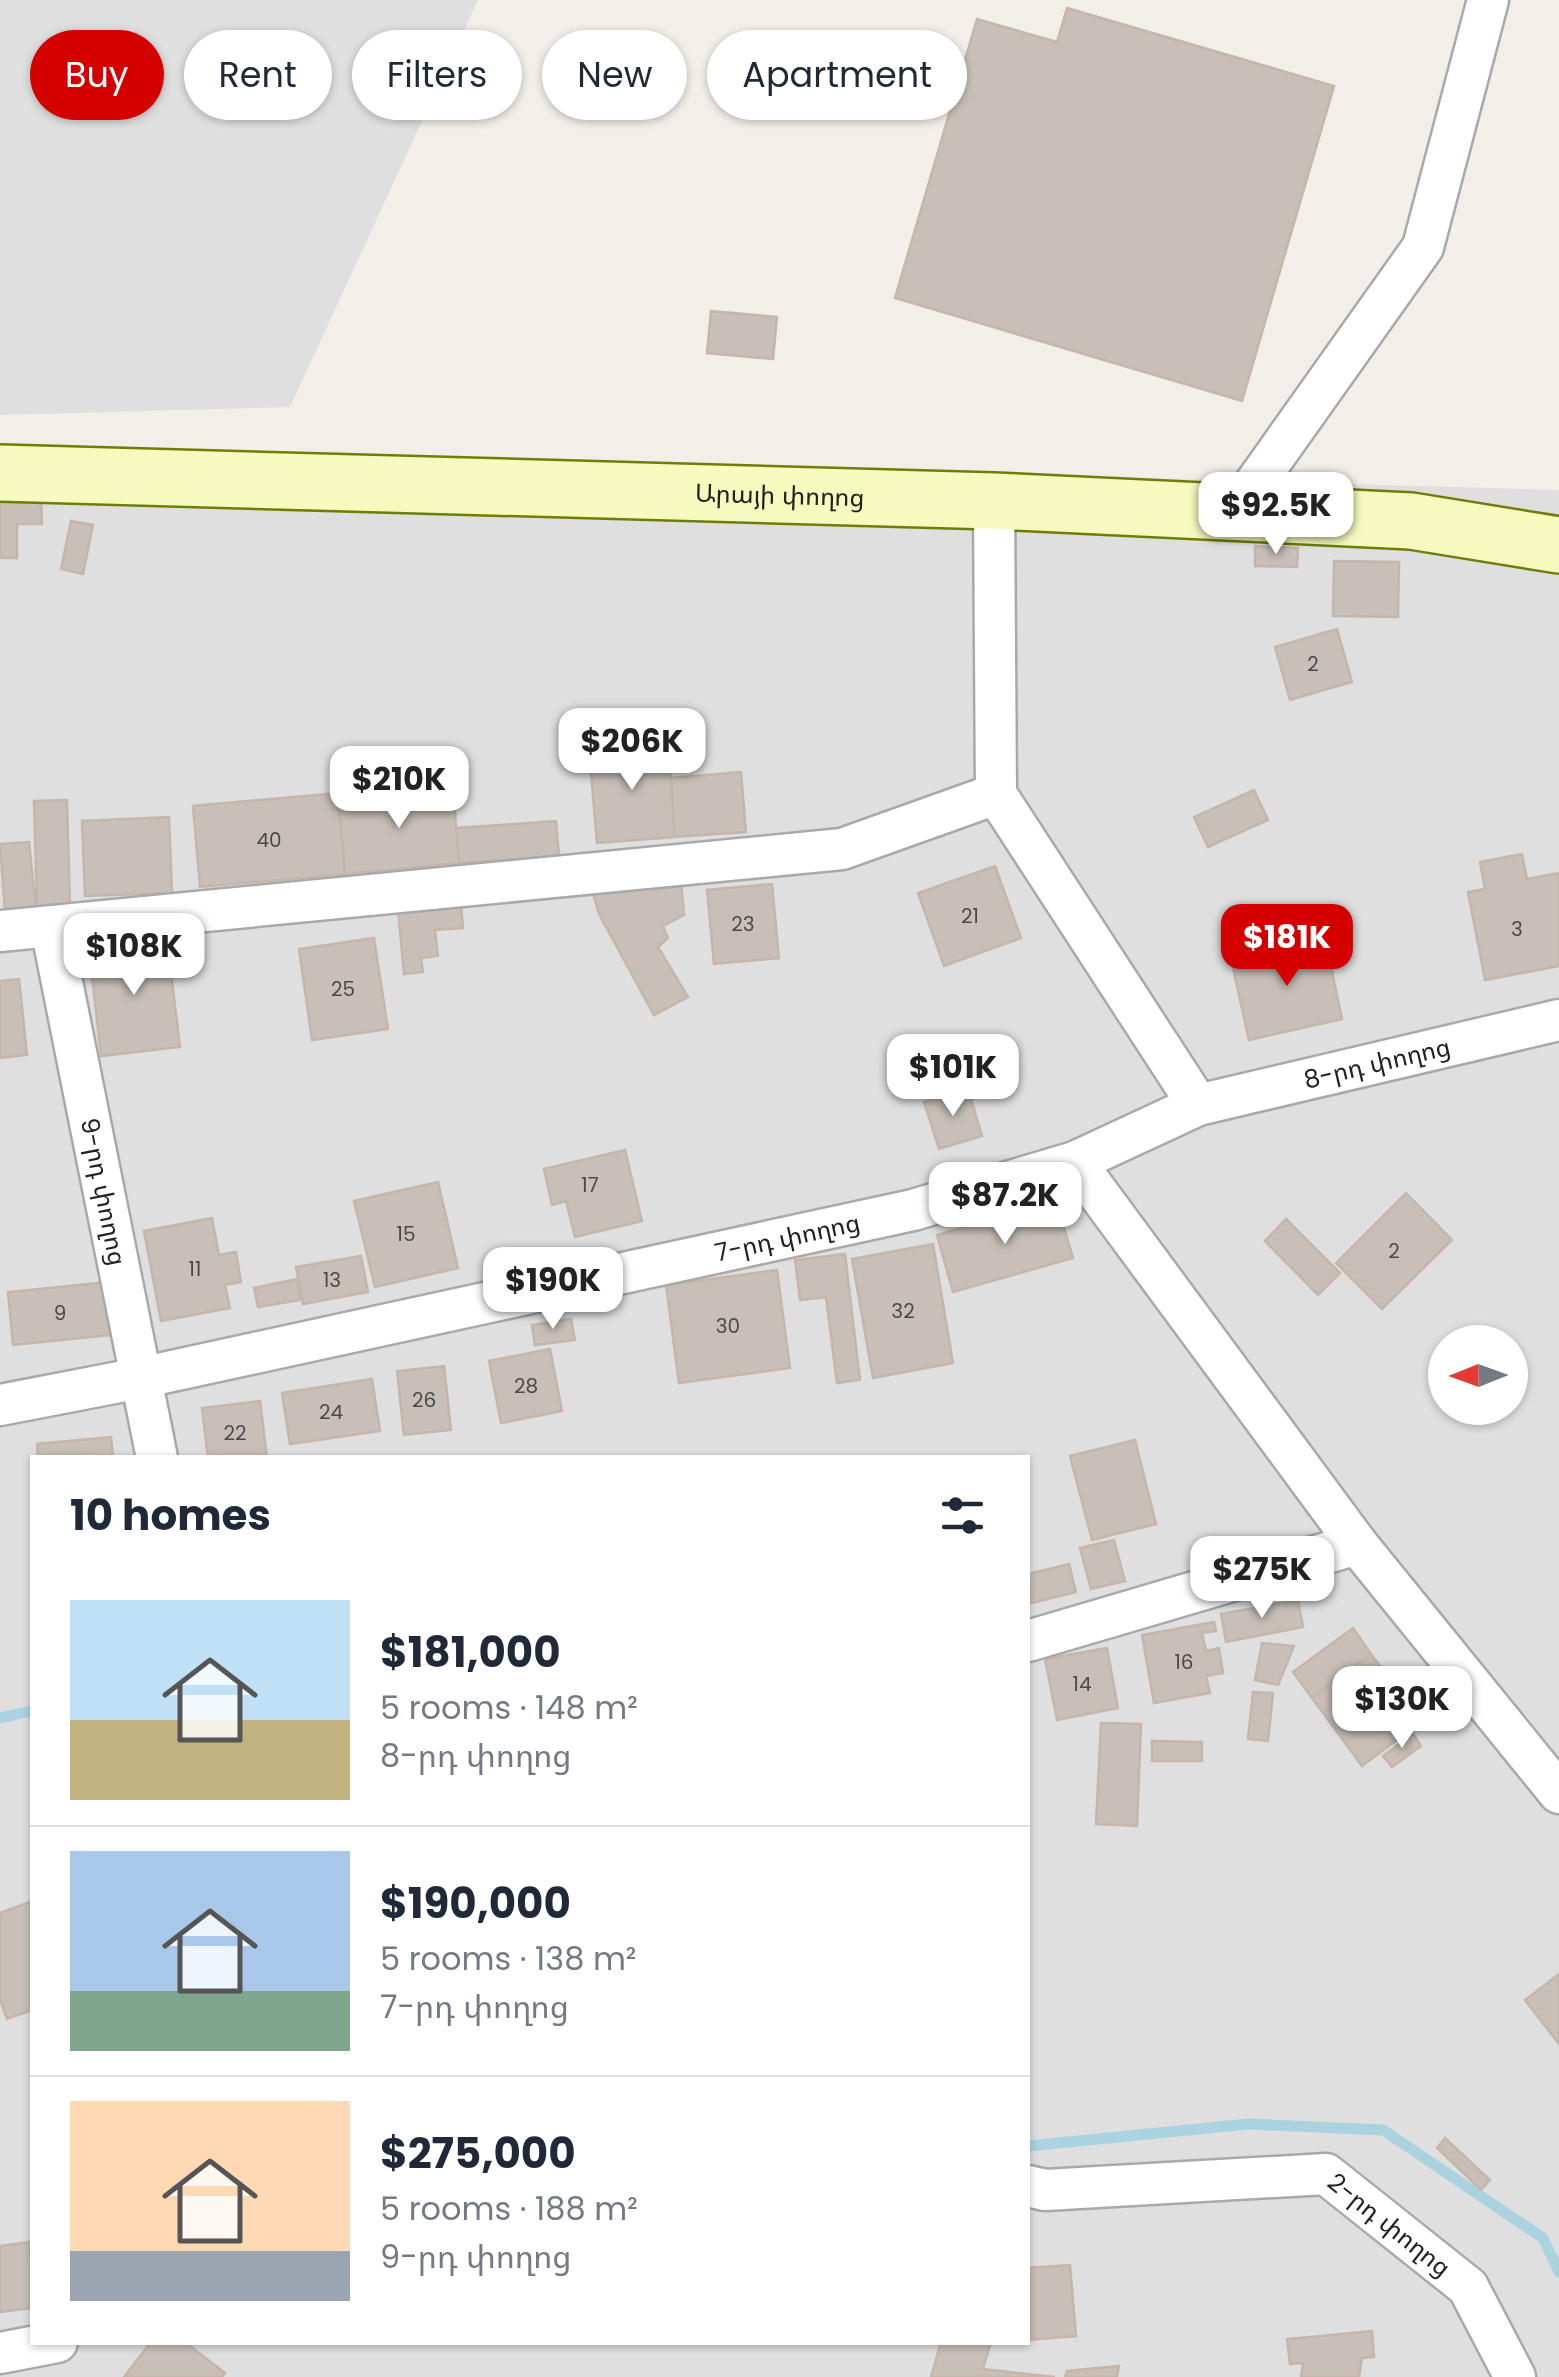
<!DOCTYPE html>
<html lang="en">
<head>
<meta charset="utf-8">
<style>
  body { margin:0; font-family:Poppins,"Noto Sans Armenian",sans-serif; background:#f2f2f3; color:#1f2937; height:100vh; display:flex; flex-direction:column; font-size:38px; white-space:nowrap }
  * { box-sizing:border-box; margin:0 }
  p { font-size:32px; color:#747a83 }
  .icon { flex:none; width:55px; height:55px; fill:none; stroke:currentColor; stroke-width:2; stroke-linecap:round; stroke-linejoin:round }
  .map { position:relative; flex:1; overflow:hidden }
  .sheet { position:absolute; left:30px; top:1455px; width:1000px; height:890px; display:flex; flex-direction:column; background:#fff; border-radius:0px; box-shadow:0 2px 8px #0004 }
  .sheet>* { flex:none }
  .guide { position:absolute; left:30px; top:30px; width:1000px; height:90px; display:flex; gap:20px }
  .needle { width:65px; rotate:269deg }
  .fabs { position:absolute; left:1428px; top:1325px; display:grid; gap:20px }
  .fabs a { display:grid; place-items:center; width:100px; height:100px; border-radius:50%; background:#fff; box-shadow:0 2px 8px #0004; font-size:50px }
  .price { position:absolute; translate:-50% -85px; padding:0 22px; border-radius:20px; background:#fff; color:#222; font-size:32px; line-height:65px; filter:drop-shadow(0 2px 5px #0008) }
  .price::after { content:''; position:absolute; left:50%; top:60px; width:30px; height:22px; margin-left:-15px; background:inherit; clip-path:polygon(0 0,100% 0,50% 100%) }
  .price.selected { background:#d40000; color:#fff }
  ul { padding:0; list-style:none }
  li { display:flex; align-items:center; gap:30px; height:250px; padding:0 40px }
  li+li { border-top:2px solid #e0e1e3 }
  li span { display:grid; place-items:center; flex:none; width:280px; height:200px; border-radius:0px; color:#555 }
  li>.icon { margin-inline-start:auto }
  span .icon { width:120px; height:120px; fill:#fffc; stroke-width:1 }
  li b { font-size:42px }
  h2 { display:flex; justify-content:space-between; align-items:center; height:120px; padding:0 40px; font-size:42px }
  .tag { padding:0 35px; border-radius:45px; background:#fff; box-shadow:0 2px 8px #0004; font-size:35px; line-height:90px }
  .tag.selected { background:#d40000; color:#fff }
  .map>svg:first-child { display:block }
</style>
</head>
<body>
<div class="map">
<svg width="1559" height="2377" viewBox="0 0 1559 2377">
  <rect width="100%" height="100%" fill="#f2efe9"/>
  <path fill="#e0dfdf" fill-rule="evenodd" d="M0,0h478l-188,407 -290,8z
    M0,445l1559,45v1887h-1559zM1445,1342h65v66h-65zM32,1458h996v884h-996z"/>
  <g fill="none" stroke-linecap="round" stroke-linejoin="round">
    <path stroke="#aad3df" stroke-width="11" d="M0,1718l32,-7
      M1028,2146l220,-22 135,6 160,108 16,34"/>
  </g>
  <path fill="#c7bfb8" stroke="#c4b6ab" stroke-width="2.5" d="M1067,8l267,78 -92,315 -347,-103 82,-279 80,23z
    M711,311l66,6 -4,42 -66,-6z
    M0,498h41l1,26h-25v34h-17z
    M71,521l22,4 -10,49 -22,-5z
    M1255,546l43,2 -1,19 -42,-1z
    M1334,561l65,1 -1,55 -65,-1z
    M1337,629l15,53 -62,18 -15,-53z
    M668,744l7,93 -78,6 -8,-93z
    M741,772l5,60 -71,5 -4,-59z
    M453,788l6,75 -114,11 -7,-75z
    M1254,790l14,30 -60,27 -14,-30z
    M338,793l7,81 -145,13 -7,-81z
    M67,800l3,107 -33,1 -3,-107z
    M169,817l3,76 -87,3 -3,-75z
    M556,821l3,35 -100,7 -2,-35z
    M29,842l7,67 -31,3 -5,-68z
    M1522,854l5,25 32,-6v93l-74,14 -17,-88 17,-3 -5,-27z
    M995,866l26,72 -77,28 -26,-73z
    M681,880l3,35 -21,11 5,12 -10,9 30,50 -34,18 -55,-101 -8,-28z
    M772,884l7,74 -65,6 -7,-74z
    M461,903l2,25 -28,2 3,26 -17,2 2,14 -19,2 -6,-65z
    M374,938l14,91 -76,11 -13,-91z
    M1325,938l17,81 -93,21 -18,-81z
    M167,940l13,107 -79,9 -12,-107z
    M19,979l8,76 -27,3v-77z
    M968,1089l14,47 -43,13 -15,-47z
    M625,1150l17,71 -67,16 -9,-36 -14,4 -8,-36z
    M438,1182l20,86 -83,19 -21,-86z
    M1406,1193l46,47 -70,69 -46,-46z
    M1056,1201l17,57 -120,34 -16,-57z
    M212,1218l7,37 17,-3 5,30 -16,3 5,23 -69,13 -17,-90z
    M1286,1219l54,54 -22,22 -53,-54z
    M933,1244l20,119 -80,15 -21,-119z
    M845,1254l15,126 -23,3 -11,-86 -26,3 -5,-40z
    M361,1256l7,36 -65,12 -7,-37z
    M777,1270l13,98 -111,15 -13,-98z
    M297,1279l3,21 -42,7 -4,-19z
    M107,1282l5,53 -99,10 -5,-53z
    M571,1319l4,21 -40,5 -3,-20z
    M550,1349l12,62 -61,12 -12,-62z
    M444,1366l7,64 -47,5 -7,-64z
    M372,1379l8,52 -90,13 -8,-51z
    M260,1401l7,57h-59l-6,-50z
    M111,1437l2,21h-75l-1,-14z
    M1135,1440l21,84 -64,16 -22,-84z
    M1114,1540l11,41 -34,8 -11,-41z
    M1069,1564l7,28 -48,12v-30z
    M1298,1600l5,27 -77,15 -5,-28z
    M1214,1622l2,9 -14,2 4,18 13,-3 4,25 -17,3 4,17 -56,10 -12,-68z
    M1353,1628l18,26 -59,44 -19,-26z
    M1262,1643l32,3 -16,39 -23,-5z
    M1107,1648l11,60 -61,12 -12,-61z
    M1371,1654l50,68 -59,44 -50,-68z
    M1253,1692l20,1 -5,48 -20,-2z
    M1101,1723l40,1 -4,102 -41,-2z
    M1413,1734l8,12 -29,21 -9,-11z
    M1152,1741l50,1v19h-50z
    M32,1901v109l-25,9 -7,-19v-87z
    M1559,1974v70l-34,-44z
    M1445,2138l45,42 -9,10 -44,-42z
    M29,2242l3,26v40l-32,4v-66z
    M1070,2265l6,71 -48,4v-72z
    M1372,2331l2,26 -12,1 -3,19h-58l2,-14 -13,1 -3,-25z
    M151,2342h34l40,31 -3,4h-98z
    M941,2342h50l-8,27 72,8h-124z
    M1119,2366l-2,11h-52l2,-6z"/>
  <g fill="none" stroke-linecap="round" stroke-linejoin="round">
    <defs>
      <g id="minor">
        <path d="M994,501l2,293 202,311"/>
        <path d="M1235,512l188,-265 65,-247"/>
        <path id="s1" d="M51,927l106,531"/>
        <path d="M0,931l842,-82 154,-55"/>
        <path d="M1075,1162l282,382 202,249"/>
        <path id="s2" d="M0,1405l140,-27 773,-168 162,-48 123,-57 361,-85"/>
        <path d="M1028,1641l329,-97"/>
        <path id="s3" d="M1028,2186l17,4 281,-16 142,113 47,90"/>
        <path d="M0,2353l57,-11"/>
      </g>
      <g id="secondary">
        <path id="s4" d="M0,473l994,28 417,20 148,24"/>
      </g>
    </defs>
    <use href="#minor" stroke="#a9a9a9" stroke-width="45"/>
    <use href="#secondary" stroke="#707d05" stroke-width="60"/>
    <use href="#minor" stroke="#fff" stroke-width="40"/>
    <use href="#secondary" stroke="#f7fabf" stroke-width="55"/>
  </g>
  <g text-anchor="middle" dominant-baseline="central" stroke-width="9" stroke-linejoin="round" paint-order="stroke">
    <g font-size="20" fill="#4b4948">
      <text x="1313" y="664">2</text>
      <text x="269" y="840">40</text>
      <text x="970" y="916">21</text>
      <text x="743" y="924">23</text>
      <text x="1517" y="929">3</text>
      <text x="343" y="989">25</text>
      <text x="590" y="1185">17</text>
      <text x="406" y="1234">15</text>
      <text x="1394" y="1251">2</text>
      <text x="195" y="1269">11</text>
      <text x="332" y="1280">13</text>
      <text x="903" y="1311">32</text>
      <text x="60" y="1313">9</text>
      <text x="728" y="1326">30</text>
      <text x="526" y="1386">28</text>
      <text x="424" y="1400">26</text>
      <text x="331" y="1412">24</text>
      <text x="235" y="1433">22</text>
      <text x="1184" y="1662">16</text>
      <text x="1082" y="1684">14</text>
    </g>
    <g font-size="25" fill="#222" stroke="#fff">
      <text stroke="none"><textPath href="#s4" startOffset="780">Արայի փողոց</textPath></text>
      <text stroke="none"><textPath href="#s2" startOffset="1422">8-րդ փողոց</textPath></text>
      <text stroke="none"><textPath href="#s1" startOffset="270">9-րդ փողոց</textPath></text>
      <text stroke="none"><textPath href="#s2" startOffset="805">7-րդ փողոց</textPath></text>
      <text stroke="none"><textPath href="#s3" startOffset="380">2-րդ փողոց</textPath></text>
    </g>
  </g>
</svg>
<div class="fabs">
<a><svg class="needle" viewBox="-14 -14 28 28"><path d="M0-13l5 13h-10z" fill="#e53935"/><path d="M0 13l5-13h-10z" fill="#747a83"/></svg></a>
</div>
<b class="price" style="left:1276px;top:557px">$92.5K</b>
<b class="price" style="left:632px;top:793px">$206K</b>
<b class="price" style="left:399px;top:831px">$210K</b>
<b class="price selected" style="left:1287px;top:989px">$181K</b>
<b class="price" style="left:134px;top:998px">$108K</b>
<b class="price" style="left:953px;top:1119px">$101K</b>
<b class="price" style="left:1005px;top:1247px">$87.2K</b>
<b class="price" style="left:553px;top:1332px">$190K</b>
<b class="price" style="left:1262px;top:1621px">$275K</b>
<b class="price" style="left:1402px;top:1751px">$130K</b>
<div class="guide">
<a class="tag selected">Buy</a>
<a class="tag">Rent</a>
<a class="tag">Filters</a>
<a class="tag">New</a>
<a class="tag">Apartment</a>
</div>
<section class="sheet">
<h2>10 homes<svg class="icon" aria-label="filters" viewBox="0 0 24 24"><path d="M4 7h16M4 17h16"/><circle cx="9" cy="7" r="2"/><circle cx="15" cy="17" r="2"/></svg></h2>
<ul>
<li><span style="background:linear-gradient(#bfe0f5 60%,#c2b280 0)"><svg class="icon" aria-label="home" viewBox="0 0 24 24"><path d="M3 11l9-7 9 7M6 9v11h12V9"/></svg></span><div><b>$181,000</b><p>5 rooms · 148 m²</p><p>8-րդ փողոց</p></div></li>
<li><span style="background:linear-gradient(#a9c7e8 70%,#7fa58c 0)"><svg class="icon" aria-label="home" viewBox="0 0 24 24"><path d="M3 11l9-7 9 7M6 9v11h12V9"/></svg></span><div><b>$190,000</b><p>5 rooms · 138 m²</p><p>7-րդ փողոց</p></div></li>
<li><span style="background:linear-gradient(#ffd9b3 75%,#9aa5b1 0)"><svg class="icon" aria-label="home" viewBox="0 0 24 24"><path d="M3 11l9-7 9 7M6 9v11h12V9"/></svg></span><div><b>$275,000</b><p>5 rooms · 188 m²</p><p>9-րդ փողոց</p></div></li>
</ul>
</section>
</div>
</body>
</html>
